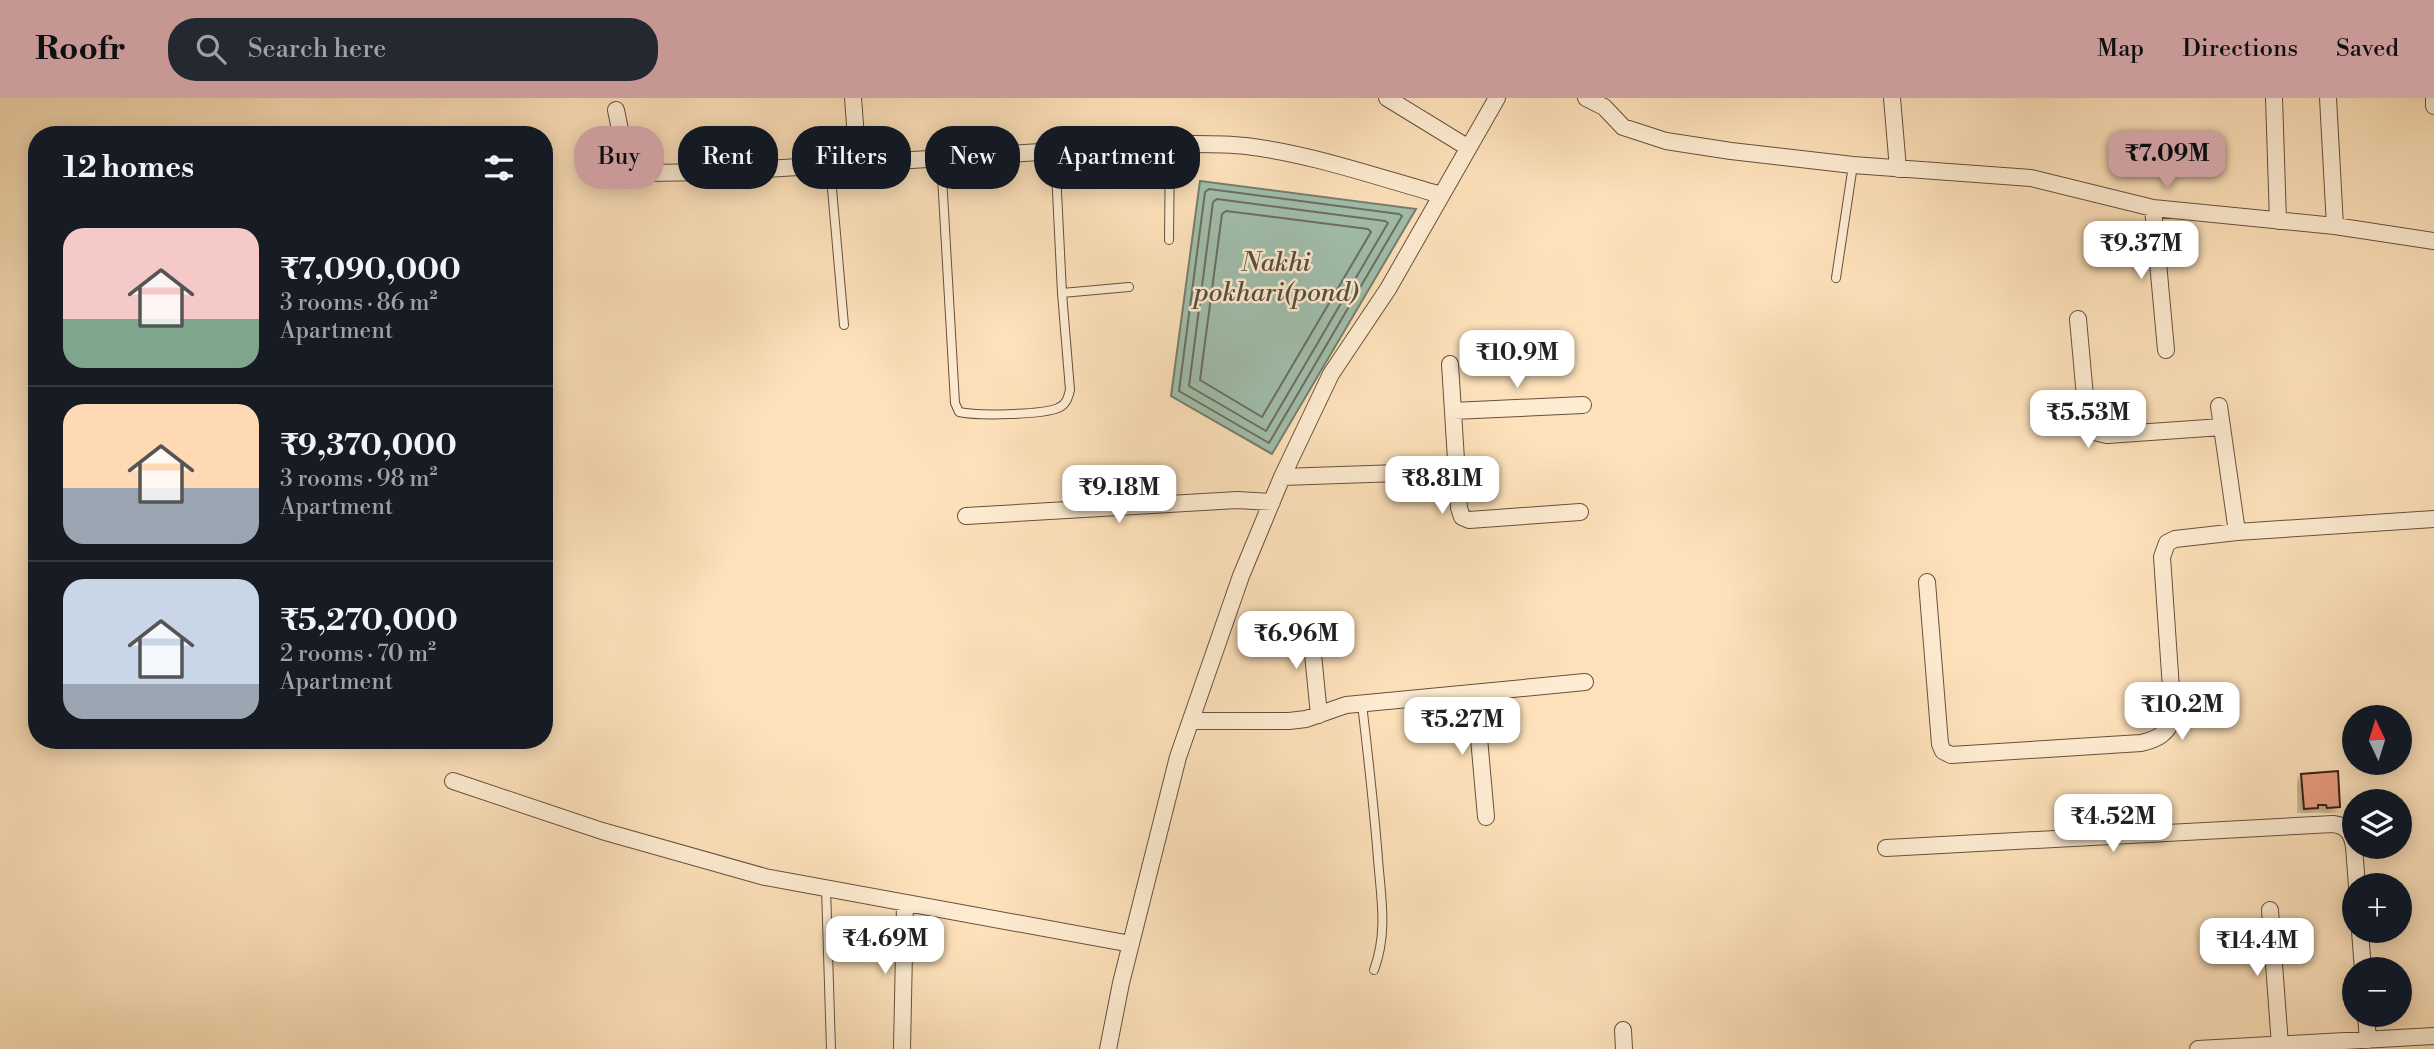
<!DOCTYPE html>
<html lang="en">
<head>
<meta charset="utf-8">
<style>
  body { margin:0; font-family:"Libre Bodoni",serif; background:#242831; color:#f1f3f6; height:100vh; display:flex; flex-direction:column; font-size:26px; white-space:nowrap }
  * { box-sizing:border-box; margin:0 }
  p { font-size:23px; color:#9ea1a6 }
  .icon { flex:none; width:38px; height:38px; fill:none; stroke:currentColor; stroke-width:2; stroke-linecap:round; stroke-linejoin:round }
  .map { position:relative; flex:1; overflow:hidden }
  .sheet { position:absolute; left:28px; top:28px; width:525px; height:623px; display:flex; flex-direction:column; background:#171b24; border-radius:28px; box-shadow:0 4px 18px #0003 }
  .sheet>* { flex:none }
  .banner { position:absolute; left:574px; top:28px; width:665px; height:63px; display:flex; gap:14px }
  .needle { width:46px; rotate:356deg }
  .controls { position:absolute; left:2342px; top:607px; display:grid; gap:14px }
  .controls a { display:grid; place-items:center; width:70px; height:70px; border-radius:50%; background:#171b24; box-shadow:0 4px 18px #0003; font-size:35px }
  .price { position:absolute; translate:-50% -60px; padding:0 16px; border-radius:14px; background:#fff; color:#222; font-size:23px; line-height:46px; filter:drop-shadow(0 2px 4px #0008) }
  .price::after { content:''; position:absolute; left:50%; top:42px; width:21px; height:16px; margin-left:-10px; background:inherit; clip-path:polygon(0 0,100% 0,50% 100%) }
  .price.selected { background:#c59692; color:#111 }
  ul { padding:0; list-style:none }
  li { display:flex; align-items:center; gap:21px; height:175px; padding:0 35px }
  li+li { border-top:2px solid #363941 }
  li span { display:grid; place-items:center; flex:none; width:196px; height:140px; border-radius:21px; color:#555 }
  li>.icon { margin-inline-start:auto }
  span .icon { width:84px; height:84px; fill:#fffc; stroke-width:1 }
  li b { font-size:30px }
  h2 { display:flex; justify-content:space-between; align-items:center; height:84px; padding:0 35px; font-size:30px }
  .chip { padding:0 24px; border-radius:28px; background:#171b24; box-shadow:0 4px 18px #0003; font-size:24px; line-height:63px }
  .chip.selected { background:#c59692; color:#111 }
  header { display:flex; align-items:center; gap:42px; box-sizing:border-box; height:98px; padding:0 35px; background:#c59692; color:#111 }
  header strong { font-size:33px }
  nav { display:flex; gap:38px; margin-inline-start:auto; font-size:24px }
  .search { width:490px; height:63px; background:#242831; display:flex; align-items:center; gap:18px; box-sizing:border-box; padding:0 24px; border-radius:28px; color:#9ea1a6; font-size:26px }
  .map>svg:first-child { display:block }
</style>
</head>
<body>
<header>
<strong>Roofr</strong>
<div class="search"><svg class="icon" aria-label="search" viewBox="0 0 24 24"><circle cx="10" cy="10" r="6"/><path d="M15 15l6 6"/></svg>Search here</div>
<nav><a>Map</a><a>Directions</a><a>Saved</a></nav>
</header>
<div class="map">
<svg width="2434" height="951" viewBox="0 0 2434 951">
  <defs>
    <filter id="shadow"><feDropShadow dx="-6" dy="6" stdDeviation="3.5" flood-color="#0004"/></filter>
  </defs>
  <rect width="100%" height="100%" fill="#fde1ba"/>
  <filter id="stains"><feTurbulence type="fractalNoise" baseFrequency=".00286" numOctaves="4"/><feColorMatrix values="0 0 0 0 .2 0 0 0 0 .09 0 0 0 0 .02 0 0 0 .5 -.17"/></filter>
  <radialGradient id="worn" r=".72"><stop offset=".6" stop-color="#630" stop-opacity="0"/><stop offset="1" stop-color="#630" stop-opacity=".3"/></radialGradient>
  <path fill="#a0beac" stroke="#767e6e" stroke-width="2" d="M1200,83l216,28 -144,245 -101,-58z"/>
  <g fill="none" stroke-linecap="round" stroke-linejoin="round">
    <path stroke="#6c6e5f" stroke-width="2" d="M1209,91l190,25 3,2 -133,227 -90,-52 26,-199z
      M1217,101l168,22 3,2 -122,208 -77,-45 24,-184z
      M1226,113l142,18 3,3 -109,185 -62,-37 22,-166z"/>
  </g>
  <path fill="#e99c81" stroke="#371f12" stroke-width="2" filter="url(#shadow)" d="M2338,673l2,36 -13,1 -1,-3h-8v3l-14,1 -3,-35z"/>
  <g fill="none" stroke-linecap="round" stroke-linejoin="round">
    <defs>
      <path id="lane" d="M941,61l14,244 4,9c18,4 82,3 99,-4 8,-3 10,-10 12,-18l-8,-97 -7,-142
        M830,68l14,159
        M1169,142l1,-96
        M1836,180l17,-113
        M1062,195l67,-6
        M1362,606c6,51 12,103 16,155 3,39 10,73 -4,111
        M826,790l5,161"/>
      <path id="street" d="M853,0l5,66
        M1387,0l80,49
        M1586,0l18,9 19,20 43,14 65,10 122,14 178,13 122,30 182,18 99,15
        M1892,0l6,71
        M2274,0l4,123
        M2328,0l7,128
        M2434,0v8
        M616,12l11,54 16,9 74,-1 453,-28c25,0 51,-1 76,2 66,8 131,31 195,49
        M2153,110l13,142
        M2078,221l9,100 7,13 13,3 115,-8
        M1450,266l9,144 3,9 7,3 111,-8
        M2219,308l18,126
        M1453,313l130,-6
        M1282,379l175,-6
        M966,418l271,-16 35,2
        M1927,484l13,162 3,7 8,4 190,-12c17,-4 26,-9 32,-25l-11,-161 5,-14 8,-4 62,-7 197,-13
        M1310,526l9,91
        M1475,595l11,124
        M1191,623h98l17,-2 40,-14 239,-23
        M453,683l149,50 163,46 366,67
        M2354,749l3,39
        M1886,750l447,-24c14,2 19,9 21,23
        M2270,812l10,135
        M2360,833l3,39
        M2366,917l2,25
        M1623,932l1,19
        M902,951l3,-146
        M1108,951l13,-66 57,-226 63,-181 41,-99 49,-103 57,-85 109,-191
        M2198,951l236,-13"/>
    </defs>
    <use href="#lane" stroke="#68503c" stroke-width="10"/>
    <use href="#street" stroke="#68503c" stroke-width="18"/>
    <use href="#lane" stroke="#feecd2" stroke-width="8"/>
    <use href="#street" stroke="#feecd2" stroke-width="16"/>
  </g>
  <g text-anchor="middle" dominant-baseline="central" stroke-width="5" stroke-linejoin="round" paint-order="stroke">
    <g font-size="26" font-style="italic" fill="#564f40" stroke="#feecd2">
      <text x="1276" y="165">Nakhi<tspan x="1276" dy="30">pokhari(pond)</tspan></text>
    </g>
  </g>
  <rect width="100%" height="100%" filter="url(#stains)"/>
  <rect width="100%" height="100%" fill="url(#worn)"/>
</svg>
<div class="controls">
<a><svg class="needle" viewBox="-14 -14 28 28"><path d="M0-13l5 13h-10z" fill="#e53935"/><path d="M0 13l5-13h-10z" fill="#9ea1a6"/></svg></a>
<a><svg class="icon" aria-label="layers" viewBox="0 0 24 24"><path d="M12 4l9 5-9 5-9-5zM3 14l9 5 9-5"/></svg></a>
<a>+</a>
<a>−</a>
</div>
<b class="price selected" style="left:2167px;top:93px">₹7.09M</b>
<b class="price" style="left:2141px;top:183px">₹9.37M</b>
<b class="price" style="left:1517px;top:292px">₹10.9M</b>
<b class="price" style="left:2088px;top:352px">₹5.53M</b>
<b class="price" style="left:1442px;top:418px">₹8.81M</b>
<b class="price" style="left:1119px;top:427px">₹9.18M</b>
<b class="price" style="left:1296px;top:573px">₹6.96M</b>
<b class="price" style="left:2182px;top:644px">₹10.2M</b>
<b class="price" style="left:1462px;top:659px">₹5.27M</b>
<b class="price" style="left:2113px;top:756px">₹4.52M</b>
<b class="price" style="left:885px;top:878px">₹4.69M</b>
<b class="price" style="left:2257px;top:880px">₹14.4M</b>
<div class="banner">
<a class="chip selected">Buy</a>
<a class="chip">Rent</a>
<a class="chip">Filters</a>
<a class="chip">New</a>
<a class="chip">Apartment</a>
</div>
<section class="sheet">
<h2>12 homes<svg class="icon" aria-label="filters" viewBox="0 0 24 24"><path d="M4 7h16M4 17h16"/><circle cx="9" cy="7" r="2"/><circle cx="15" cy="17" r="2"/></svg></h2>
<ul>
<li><span style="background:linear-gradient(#f6c9c9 65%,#7fa58c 0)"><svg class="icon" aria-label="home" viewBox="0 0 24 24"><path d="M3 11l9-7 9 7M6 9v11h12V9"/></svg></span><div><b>₹7,090,000</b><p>3 rooms · 86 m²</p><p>Apartment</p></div></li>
<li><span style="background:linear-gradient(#ffd9b3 60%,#9aa5b1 0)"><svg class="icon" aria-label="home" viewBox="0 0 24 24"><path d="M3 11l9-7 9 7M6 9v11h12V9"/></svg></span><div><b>₹9,370,000</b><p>3 rooms · 98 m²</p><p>Apartment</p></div></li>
<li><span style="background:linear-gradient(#c9d6e8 75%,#9aa5b1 0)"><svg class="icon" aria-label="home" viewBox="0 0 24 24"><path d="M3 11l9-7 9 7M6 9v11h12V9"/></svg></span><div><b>₹5,270,000</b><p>2 rooms · 70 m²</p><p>Apartment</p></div></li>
</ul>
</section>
</div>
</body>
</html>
